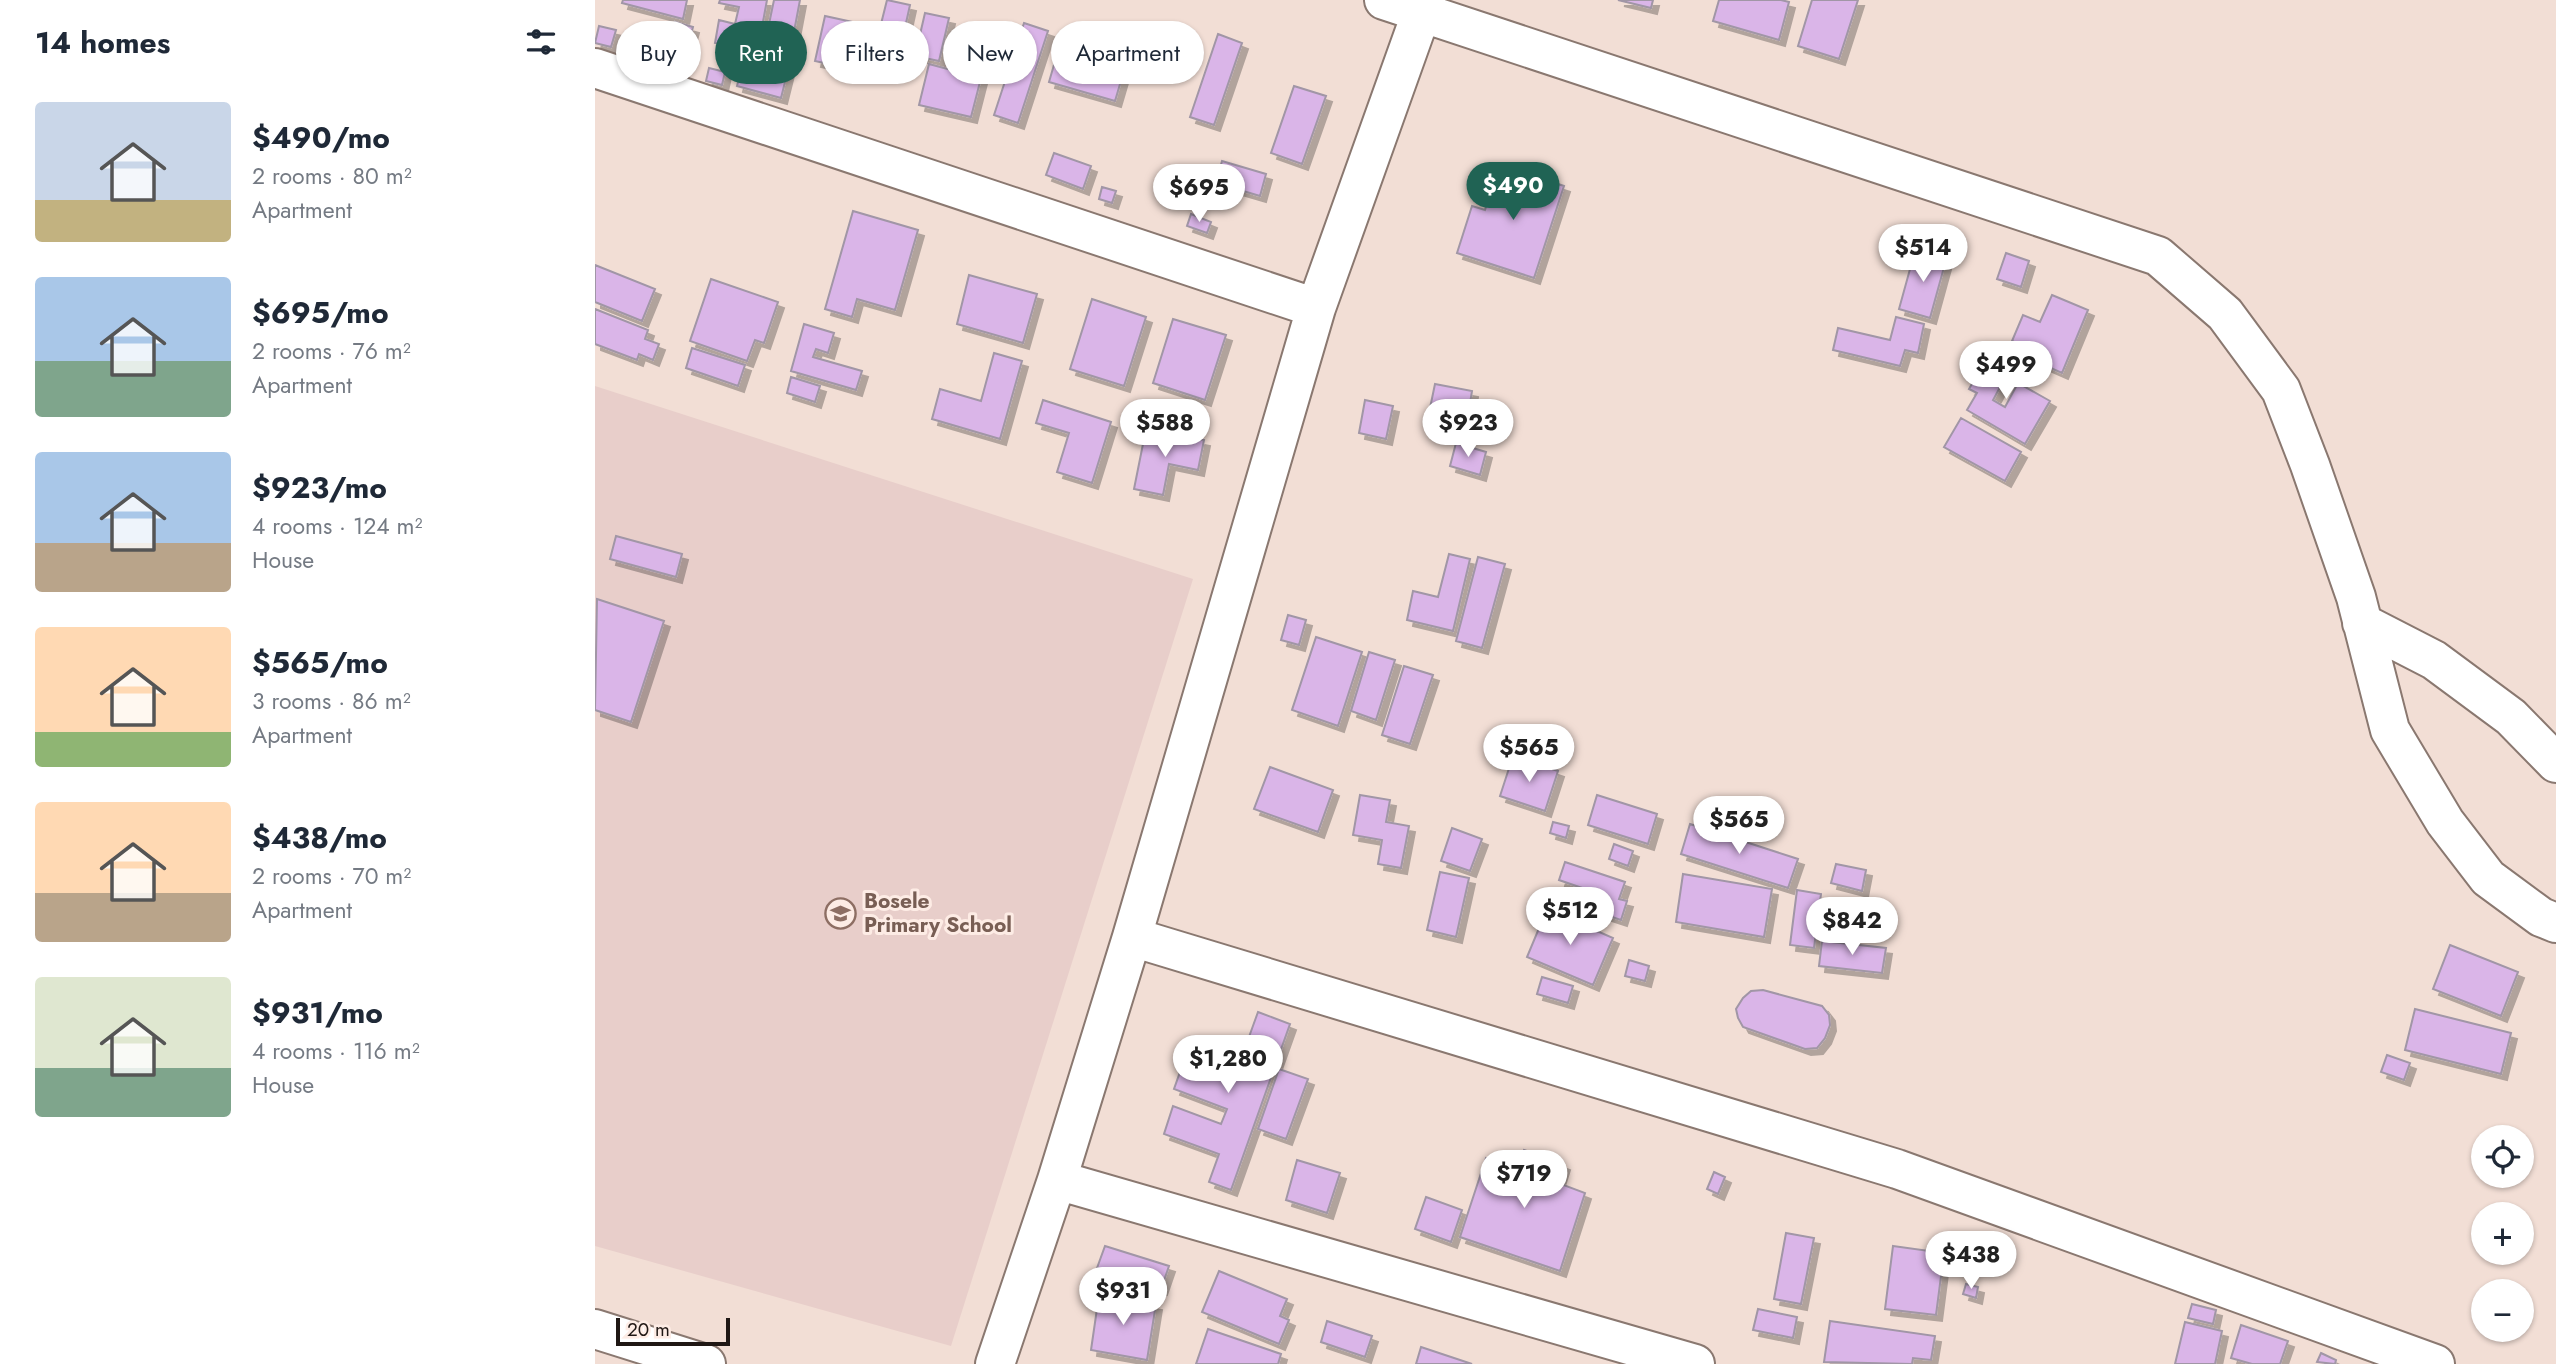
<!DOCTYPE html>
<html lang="en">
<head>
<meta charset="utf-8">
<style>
  body { margin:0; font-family:Jost,sans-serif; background:#f2f2f3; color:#1f2937; height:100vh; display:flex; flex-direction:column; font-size:26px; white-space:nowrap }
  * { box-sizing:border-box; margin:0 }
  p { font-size:23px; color:#747a83 }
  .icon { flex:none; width:38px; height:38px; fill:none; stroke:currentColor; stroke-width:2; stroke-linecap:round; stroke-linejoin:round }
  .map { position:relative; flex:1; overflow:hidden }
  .panel { display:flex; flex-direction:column; background:#fff; width:595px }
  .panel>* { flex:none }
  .guide { position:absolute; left:21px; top:21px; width:665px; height:63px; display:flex; gap:14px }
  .tools { position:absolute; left:1876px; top:1125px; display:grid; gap:14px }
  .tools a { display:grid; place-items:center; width:63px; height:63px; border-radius:50%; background:#fff; box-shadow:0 2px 5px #0004; font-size:35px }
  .scale { position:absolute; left:21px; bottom:18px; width:114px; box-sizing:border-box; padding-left:7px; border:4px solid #1f1714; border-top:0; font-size:19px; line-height:24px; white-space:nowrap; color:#1f1714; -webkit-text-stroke:5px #fdece5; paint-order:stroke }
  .price { position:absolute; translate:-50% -60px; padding:0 16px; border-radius:24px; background:#fff; color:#222; font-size:23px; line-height:46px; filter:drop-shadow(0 2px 4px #0008) }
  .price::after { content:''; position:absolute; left:50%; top:42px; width:21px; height:16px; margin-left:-10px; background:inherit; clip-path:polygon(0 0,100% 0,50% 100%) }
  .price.current { background:#206354; color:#fff }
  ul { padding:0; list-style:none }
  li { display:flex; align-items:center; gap:21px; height:175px; padding:0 35px }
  li span { display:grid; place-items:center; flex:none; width:196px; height:140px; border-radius:7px; color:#555 }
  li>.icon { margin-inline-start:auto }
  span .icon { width:84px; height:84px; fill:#fffc; stroke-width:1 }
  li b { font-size:30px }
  h2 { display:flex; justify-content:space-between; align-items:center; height:84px; padding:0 35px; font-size:30px }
  .tag { padding:0 24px; border-radius:32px; background:#fff; box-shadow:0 2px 5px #0004; font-size:24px; line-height:63px }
  .tag.current { background:#206354; color:#fff }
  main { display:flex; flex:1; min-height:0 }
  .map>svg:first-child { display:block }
</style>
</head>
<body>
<main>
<section class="panel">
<h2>14 homes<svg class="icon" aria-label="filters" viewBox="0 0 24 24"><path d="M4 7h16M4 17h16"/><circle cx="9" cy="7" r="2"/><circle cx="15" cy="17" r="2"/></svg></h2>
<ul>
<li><span style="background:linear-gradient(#c9d6e8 70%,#c2b280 0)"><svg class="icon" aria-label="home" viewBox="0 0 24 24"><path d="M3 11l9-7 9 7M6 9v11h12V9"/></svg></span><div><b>$490/mo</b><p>2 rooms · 80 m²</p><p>Apartment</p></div></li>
<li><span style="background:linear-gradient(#a9c7e8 60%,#7fa58c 0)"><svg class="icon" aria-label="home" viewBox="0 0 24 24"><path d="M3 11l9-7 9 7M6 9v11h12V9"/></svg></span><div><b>$695/mo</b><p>2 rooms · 76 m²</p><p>Apartment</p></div></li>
<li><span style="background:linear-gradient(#a9c7e8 65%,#b9a48a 0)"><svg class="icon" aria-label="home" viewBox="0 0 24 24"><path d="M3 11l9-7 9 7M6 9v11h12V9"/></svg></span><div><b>$923/mo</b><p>4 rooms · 124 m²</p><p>House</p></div></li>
<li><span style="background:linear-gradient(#ffd9b3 75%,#8fb573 0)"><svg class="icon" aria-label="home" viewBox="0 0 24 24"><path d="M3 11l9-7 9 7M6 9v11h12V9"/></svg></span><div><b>$565/mo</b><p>3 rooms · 86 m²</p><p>Apartment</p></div></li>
<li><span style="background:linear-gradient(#ffd9b3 65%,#b9a48a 0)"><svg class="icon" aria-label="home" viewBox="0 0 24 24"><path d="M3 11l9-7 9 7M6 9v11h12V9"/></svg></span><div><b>$438/mo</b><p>2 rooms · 70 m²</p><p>Apartment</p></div></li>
<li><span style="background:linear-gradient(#dfe7d0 65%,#7fa58c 0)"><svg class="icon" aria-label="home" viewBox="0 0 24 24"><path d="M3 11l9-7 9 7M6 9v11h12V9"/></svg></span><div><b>$931/mo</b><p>4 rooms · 116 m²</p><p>House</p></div></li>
</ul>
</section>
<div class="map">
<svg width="1961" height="1364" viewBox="0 0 1961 1364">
  <defs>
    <filter id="shadow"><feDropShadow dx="6" dy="6" stdDeviation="0" flood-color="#0004"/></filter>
  </defs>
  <rect width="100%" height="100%" fill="#f2ded5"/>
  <path fill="#e8ceca" d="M0,386l598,193 -242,767 -356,-100z"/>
  <path fill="#dab5e8" stroke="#a196a6" stroke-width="2" filter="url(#shadow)" d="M28,0h64l-4,19 -61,-16z
    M125,0h47l-5,27 6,2 6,-29h26l-11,58 -74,-15 4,-23 16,4 4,-17 -20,-4z
    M292,0l23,5 -8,36 -11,-2 -8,37 -68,-15 10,-45 55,12z
    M1023,0h35l-2,8z
    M1124,0h62l8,2 -10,38 -66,-19z
    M1217,0h46l-19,59 -41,-13z
    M330,13l24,5 -10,43 -24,-5z
    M80,22l18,5 -4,15 -18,-5z
    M429,23l24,8 -30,92 -24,-8z
    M4,26l17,4 -5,17 -16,-4z
    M623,34l24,9 -28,82 -24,-8z
    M467,37l66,20 -13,44 -66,-19z
    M149,58l44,12 -7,28 -44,-12z
    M334,64l52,14 -10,39 -52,-12z
    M114,68l16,4 -3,13 -16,-4z
    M699,86l32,10 -24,68 -31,-11z
    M459,153l37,13 -8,23 -37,-14z
    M627,161l44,13 -6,22 -44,-13z
    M905,165l64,21 -30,92 -77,-25 15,-47 13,4z
    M507,187l14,4 -4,12 -13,-4z
    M258,211l65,19 -23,80 -38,-11 -5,18 -27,-8z
    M596,214l20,8 -4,11 -20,-7z
    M1320,251l31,9 -16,58 -31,-9z
    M1411,253l23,8 -8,26 -24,-8z
    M0,265l60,24 -13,32 -47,-19z
    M374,275l68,19 -14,49 -66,-19z
    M116,279l67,23 -14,41 -9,-3 -8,21 -57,-20z
    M1457,295l36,15 -26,63 -43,-19 3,-8 -10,-5 11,-26 17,7z
    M497,299l54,18 -22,69 -54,-17z
    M0,309l53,21 -3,9 14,5 -6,16 -14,-6 -2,6 -42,-16z
    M1301,317l28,7 -6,29 -13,-3 -5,16 -67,-16 5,-22 52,12z
    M578,319l53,16 -21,65 -52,-17z
    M209,324l30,9 -6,20 -12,-4 -3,8 49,14 -6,19 -65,-19z
    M97,348l53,17 -7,21 -52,-18z
    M1395,352l22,13 -19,35 12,7 13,-24 32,18 -25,43 -58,-34 10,-17 -8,-4z
    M399,353l28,8 -22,78 -68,-20 8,-30 41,12z
    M196,377l29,9 -5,16 -28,-9z
    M840,384l37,7 -4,25 -38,-8z
    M448,400l68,22 -19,61 -35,-11 12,-39 -33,-10z
    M770,400l28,6 -7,33 -27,-6z
    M1366,418l60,34 -16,29 -61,-34z
    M551,429l58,11 -6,30 -29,-6 -6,31 -29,-6z
    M861,443l30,9 -6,23 -30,-9z
    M21,536l66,18 -6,23 -66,-18z
    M854,554l21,5 -17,72 -46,-11 6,-29 25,6z
    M883,557l27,7 -23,84 -26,-7z
    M2,599l67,22 -33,101 -36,-12z
    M693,615l18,5 -7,25 -18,-5z
    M721,637l46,15 -24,74 -46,-16z
    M774,652l26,8 -19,60 -25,-9z
    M809,666l29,9 -23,69 -28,-9z
    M918,756l45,15 -13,40 -45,-15z
    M675,767l63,23 -15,42 -64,-23z
    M765,795l30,5 -4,22 23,4 -8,42 -23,-4 4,-24 -29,-5z
    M1002,795l60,19 -9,30 -60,-19z
    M958,822l16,4 -3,12 -16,-5z
    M1095,824l108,35 -10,29 -107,-34z
    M857,828l30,11 -12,32 -29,-10z
    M1019,844l19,7 -5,15 -19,-7z
    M970,862l60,20 -6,17 8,2 -6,19 -24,-8 6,-17 -44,-15z
    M1241,864l30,6 -4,21 -31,-8z
    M845,872l29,6 -13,59 -29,-7z
    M1088,874l89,15 -8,48 -88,-15z
    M1202,890l24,4 -7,54 -24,-3z
    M952,909l66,29 -20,47 -66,-28z
    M1227,941l64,7 -4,25 -63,-7z
    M1855,945l68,27 -17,44 -68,-27z
    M1034,960l20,6 -4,15 -20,-5z
    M947,977l31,9 -5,17 -31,-9z
    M1168,990l59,16 7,9 1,10 -5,13 -8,10 -12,1 -62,-22 -5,-9 -2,-9 7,-11 8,-7z
    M1820,1009l96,24 -10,41 -96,-24z
    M663,1012l32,12 -59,166 -22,-8 10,-28 -55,-20 9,-28 48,18 6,-15 -53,-20 17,-48 50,18z
    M1792,1055l23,8 -6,17 -23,-8z
    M684,1069l29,10 -22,60 -28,-10z
    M929,1150l40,14 -6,19 27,10 -25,78 -100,-34 26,-79 32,11z
    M702,1160l43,13 -13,40 -41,-13z
    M1119,1172l11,5 -7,17 -11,-5z
    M831,1197l36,13 -11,32 -36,-13z
    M1191,1233l28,5 -13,66 -27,-5z
    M510,1246l64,20 -8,23 -64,-21z
    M1298,1246l51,7 -8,62 -51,-6z
    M624,1271l68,28 -7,17 9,4 -10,24 -77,-32z
    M1371,1284l12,3 -2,11 -13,-4z
    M504,1295l57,9 -9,56 -56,-10z
    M1597,1304l24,6 -3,14 -25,-6z
    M1163,1309l39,8 -4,21 -40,-8z
    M732,1321l45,15 -7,21 -44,-15z
    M1235,1321l105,15 -4,24 -18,-2 -1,6 -88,-2z
    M1590,1322l37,9 -7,33h-40z
    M1646,1325l47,16 -8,23h-28l-21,-6z
    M613,1329l73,25 -3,10h-82z
    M826,1347l51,17h-56z
    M1726,1353l15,7 -1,4 -18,-2z"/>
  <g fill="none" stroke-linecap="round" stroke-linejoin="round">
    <defs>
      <path id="minor" d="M789,0l774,256 67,58 56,76 29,75 46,132 34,133 55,92 43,56 53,39 15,6
        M0,68l721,240
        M1767,623l72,37 77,57 45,46
        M537,937l765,232 538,195
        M462,1180l638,184
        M0,1329l111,35
        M400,1364l62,-184 75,-243 184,-629 110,-308"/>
    </defs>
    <use href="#minor" stroke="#8a7870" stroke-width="42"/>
    <use href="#minor" stroke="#fff" stroke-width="38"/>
  </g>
  <defs>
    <symbol id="school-ring" viewBox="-11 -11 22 22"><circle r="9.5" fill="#fdece5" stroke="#8d6e63" stroke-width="1.5"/><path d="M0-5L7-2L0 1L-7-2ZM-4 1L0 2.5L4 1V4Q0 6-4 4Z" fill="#8d6e63"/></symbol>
  </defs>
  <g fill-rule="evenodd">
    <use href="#school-ring" x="228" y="896" width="35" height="35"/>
  </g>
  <g text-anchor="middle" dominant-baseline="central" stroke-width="6" stroke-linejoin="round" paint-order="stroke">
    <g font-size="21" font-weight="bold" fill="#785e54" stroke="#fdece5" text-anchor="start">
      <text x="269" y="901">Bosele<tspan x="269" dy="24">Primary School</tspan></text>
    </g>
  </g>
</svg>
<div class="tools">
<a><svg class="icon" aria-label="locate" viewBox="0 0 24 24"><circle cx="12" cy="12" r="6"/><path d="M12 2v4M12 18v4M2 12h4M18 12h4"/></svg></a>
<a>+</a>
<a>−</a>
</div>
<div class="scale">20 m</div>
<b class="price current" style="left:918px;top:222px">$490</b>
<b class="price" style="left:604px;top:224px">$695</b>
<b class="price" style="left:1328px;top:284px">$514</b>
<b class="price" style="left:1411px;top:401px">$499</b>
<b class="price" style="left:570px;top:459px">$588</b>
<b class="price" style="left:873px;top:459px">$923</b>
<b class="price" style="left:934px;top:784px">$565</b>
<b class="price" style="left:1144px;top:856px">$565</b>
<b class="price" style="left:975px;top:947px">$512</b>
<b class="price" style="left:1257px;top:957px">$842</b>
<b class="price" style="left:633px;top:1095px">$1,280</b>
<b class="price" style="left:929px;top:1210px">$719</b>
<b class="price" style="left:1376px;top:1291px">$438</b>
<b class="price" style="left:528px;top:1327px">$931</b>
<div class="guide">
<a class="tag">Buy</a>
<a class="tag current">Rent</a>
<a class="tag">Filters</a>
<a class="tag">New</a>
<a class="tag">Apartment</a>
</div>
</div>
</main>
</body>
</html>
